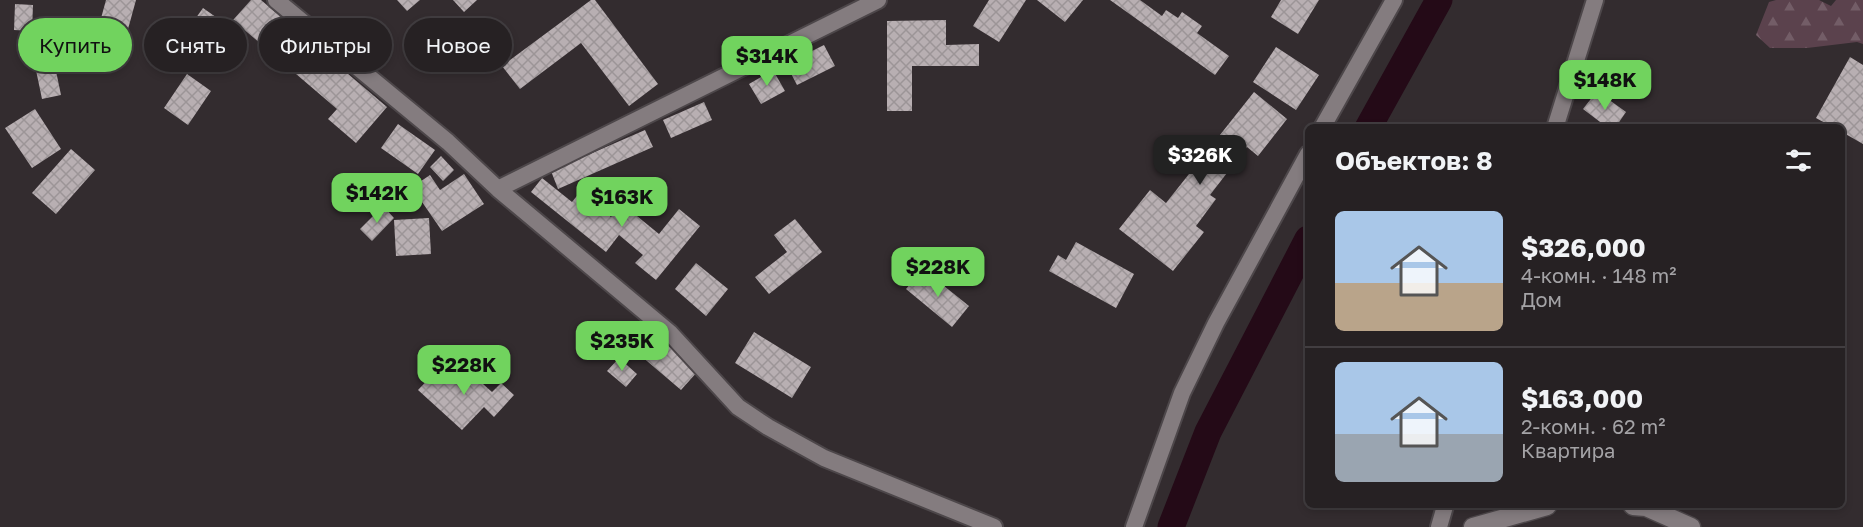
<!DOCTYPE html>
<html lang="ru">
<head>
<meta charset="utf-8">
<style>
  body { margin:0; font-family:"Golos Text",sans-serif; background:#322e30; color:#f1f3f6; height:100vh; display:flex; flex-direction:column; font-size:22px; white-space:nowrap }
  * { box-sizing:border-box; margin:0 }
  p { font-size:20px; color:#a4a3a6 }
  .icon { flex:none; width:33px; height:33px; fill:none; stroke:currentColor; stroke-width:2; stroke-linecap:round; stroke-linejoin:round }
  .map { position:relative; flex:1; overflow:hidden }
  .details { position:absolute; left:1305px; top:124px; width:540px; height:384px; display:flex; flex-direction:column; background:#262123; border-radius:9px; box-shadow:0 3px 9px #0003,0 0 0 2px #423e41 }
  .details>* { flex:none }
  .hud { position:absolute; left:18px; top:18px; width:570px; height:54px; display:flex; gap:12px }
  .price { position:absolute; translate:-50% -51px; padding:0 14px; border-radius:12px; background:#71d35e; color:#111; font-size:20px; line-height:39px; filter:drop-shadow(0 2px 3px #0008) }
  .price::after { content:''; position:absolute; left:50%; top:36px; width:18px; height:14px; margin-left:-9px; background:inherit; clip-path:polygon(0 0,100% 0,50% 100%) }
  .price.selected { background:#222; color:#fff }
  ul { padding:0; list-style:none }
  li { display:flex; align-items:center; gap:18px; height:150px; padding:0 30px }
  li+li { border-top:2px solid #423e41 }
  li span { display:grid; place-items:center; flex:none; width:168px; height:120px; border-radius:9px; color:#555 }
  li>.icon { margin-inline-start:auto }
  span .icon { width:72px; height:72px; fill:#fffc; stroke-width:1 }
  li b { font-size:26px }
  h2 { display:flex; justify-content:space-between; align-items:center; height:72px; padding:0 30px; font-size:26px }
  .chip { padding:0 21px; border-radius:27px; background:#262123; box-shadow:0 3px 9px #0003,0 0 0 2px #423e41; font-size:21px; line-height:54px }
  .chip.selected { background:#71d35e; color:#111 }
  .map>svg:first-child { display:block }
</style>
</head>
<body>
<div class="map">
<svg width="1863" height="527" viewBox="0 0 1863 527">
  <defs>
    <pattern id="forest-firs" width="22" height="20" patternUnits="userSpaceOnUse" patternTransform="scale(1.5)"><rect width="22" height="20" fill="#5b424d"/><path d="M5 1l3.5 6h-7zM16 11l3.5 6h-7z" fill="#735d67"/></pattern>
    <pattern id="building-cross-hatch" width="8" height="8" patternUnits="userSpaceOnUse" patternTransform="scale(1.5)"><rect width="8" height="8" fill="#b8afb2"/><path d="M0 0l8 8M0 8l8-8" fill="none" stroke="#9c9597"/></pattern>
  </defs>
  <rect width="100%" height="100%" fill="#332c2f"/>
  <path fill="url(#forest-firs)" d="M1776,0h43l12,6 5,-6h27v44l-6,-2 -50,6h-37l-14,-13 13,-33z"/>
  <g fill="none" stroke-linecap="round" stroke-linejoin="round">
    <path stroke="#240a17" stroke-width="27" d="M1368,128l71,-128
      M1171,527l37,-95 100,-193"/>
  </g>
  <path fill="url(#building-cross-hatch)" d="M106,0h30l-14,51 -28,-7z
    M251,0h10l126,107 -31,36 -28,-24 9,-10 -104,-89z
    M397,0h23l-13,11z
    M453,0h24l-13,12z
    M591,0h4l63,84 -29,22 -48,-63 -61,46 -18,-23z
    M989,0h37l-27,42 -26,-16z
    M1037,0h46l-18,22z
    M1110,0h30l22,16 4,-6 12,8 4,-6 20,14 -5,7 32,23 -14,19z
    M1281,0h38l-21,34 -27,-17z
    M15,4l18,1 -1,26 -18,-1z
    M203,8l37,26 -24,35 -38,-26z
    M946,20v25l33,-1v22h-67v45h-25v-90z
    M824,45l11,21 -38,19 -11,-21z
    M51,47l10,48 -19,4 -10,-48z
    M1276,47l43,28 -23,35 -43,-28z
    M1850,57l13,8v79l-21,-12v-4h-8l-18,-10z
    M773,70l12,21 -24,13 -12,-20z
    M187,74l24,17 -23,34 -24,-17z
    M1597,91l29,21 -11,16h-7l-25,-19z
    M1254,92l33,27 -29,37 -11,-9 -37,48 6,4 -20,27 8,6 -31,39 -54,-42 31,-39 16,13z
    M704,102l8,18 -41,18 -8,-18z
    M35,109l26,40 -29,19 -27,-40z
    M398,124l37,26 -17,24 -37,-26z
    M645,130l8,17 -95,42 -7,-18z
    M71,149l24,21 -39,44 -24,-21z
    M441,156l13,14 -11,11 -13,-14z
    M464,174l20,30 -42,27 -20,-29 -14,9 -9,-15 31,-21 10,15z
    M542,178l30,24 8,-10 31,25 10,-14 38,31 20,-25 21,17 -44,54 -21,-17 8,-8 -24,-20 -13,17 -75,-60z
    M383,206l11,12 -22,23 -12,-12z
    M429,218l2,36 -35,2 -2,-36z
    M795,219l27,33 -53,42 -14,-17 32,-25 -13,-17z
    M1076,242l58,32 -18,34 -67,-37 9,-16 8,5z
    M696,263l32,26 -22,27 -31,-27z
    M923,269l46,37 -17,21 -46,-38z
    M651,331l47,40 -17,19 -47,-40z
    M754,332l57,35 -19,31 -57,-35z
    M619,358l18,16 -11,13 -19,-16z
    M440,367l13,12 11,-12 28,25 9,-9 13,12 -20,22 -10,-10 -22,23 -44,-40z"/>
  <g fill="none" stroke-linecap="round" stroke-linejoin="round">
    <defs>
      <path id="lane" d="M276,0l172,142 50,47 172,144 68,74 30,20 56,31 170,69
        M1322,128l72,-128
        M1555,128l40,-128
        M498,189l380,-189
        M1134,527l48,-134 34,-70 92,-169
        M1439,527l6,-21"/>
      <path id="street" d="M1633,506l13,1 45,20
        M1473,527l74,-21"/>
    </defs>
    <use href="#lane" stroke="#4d474a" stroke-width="20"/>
    <use href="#street" stroke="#4d474a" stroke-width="21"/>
    <use href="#lane" stroke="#847c7f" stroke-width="16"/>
    <use href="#street" stroke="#847c7f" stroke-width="18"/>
  </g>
</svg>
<b class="price" style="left:767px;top:87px">$314K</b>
<b class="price" style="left:1605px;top:111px">$148K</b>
<b class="price selected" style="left:1200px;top:186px">$326K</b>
<b class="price" style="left:377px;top:224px">$142K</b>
<b class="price" style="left:622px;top:228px">$163K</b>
<b class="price" style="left:938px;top:298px">$228K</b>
<b class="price" style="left:622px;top:372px">$235K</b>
<b class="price" style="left:464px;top:396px">$228K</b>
<div class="hud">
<a class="chip selected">Купить</a>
<a class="chip">Снять</a>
<a class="chip">Фильтры</a>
<a class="chip">Новое</a>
</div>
<section class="details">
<h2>Объектов: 8<svg class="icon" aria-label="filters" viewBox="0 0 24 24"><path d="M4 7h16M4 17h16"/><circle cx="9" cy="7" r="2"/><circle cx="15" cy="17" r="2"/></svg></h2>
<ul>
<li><span style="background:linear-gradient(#a9c7e8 60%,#b9a48a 0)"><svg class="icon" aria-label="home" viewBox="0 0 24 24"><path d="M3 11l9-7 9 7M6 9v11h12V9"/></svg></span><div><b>$326,000</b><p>4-комн. · 148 m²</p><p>Дом</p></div></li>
<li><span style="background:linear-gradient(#a9c7e8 60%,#9aa5b1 0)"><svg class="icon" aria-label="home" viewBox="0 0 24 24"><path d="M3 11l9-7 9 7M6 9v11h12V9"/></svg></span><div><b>$163,000</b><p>2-комн. · 62 m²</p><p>Квартира</p></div></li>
</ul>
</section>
</div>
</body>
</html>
